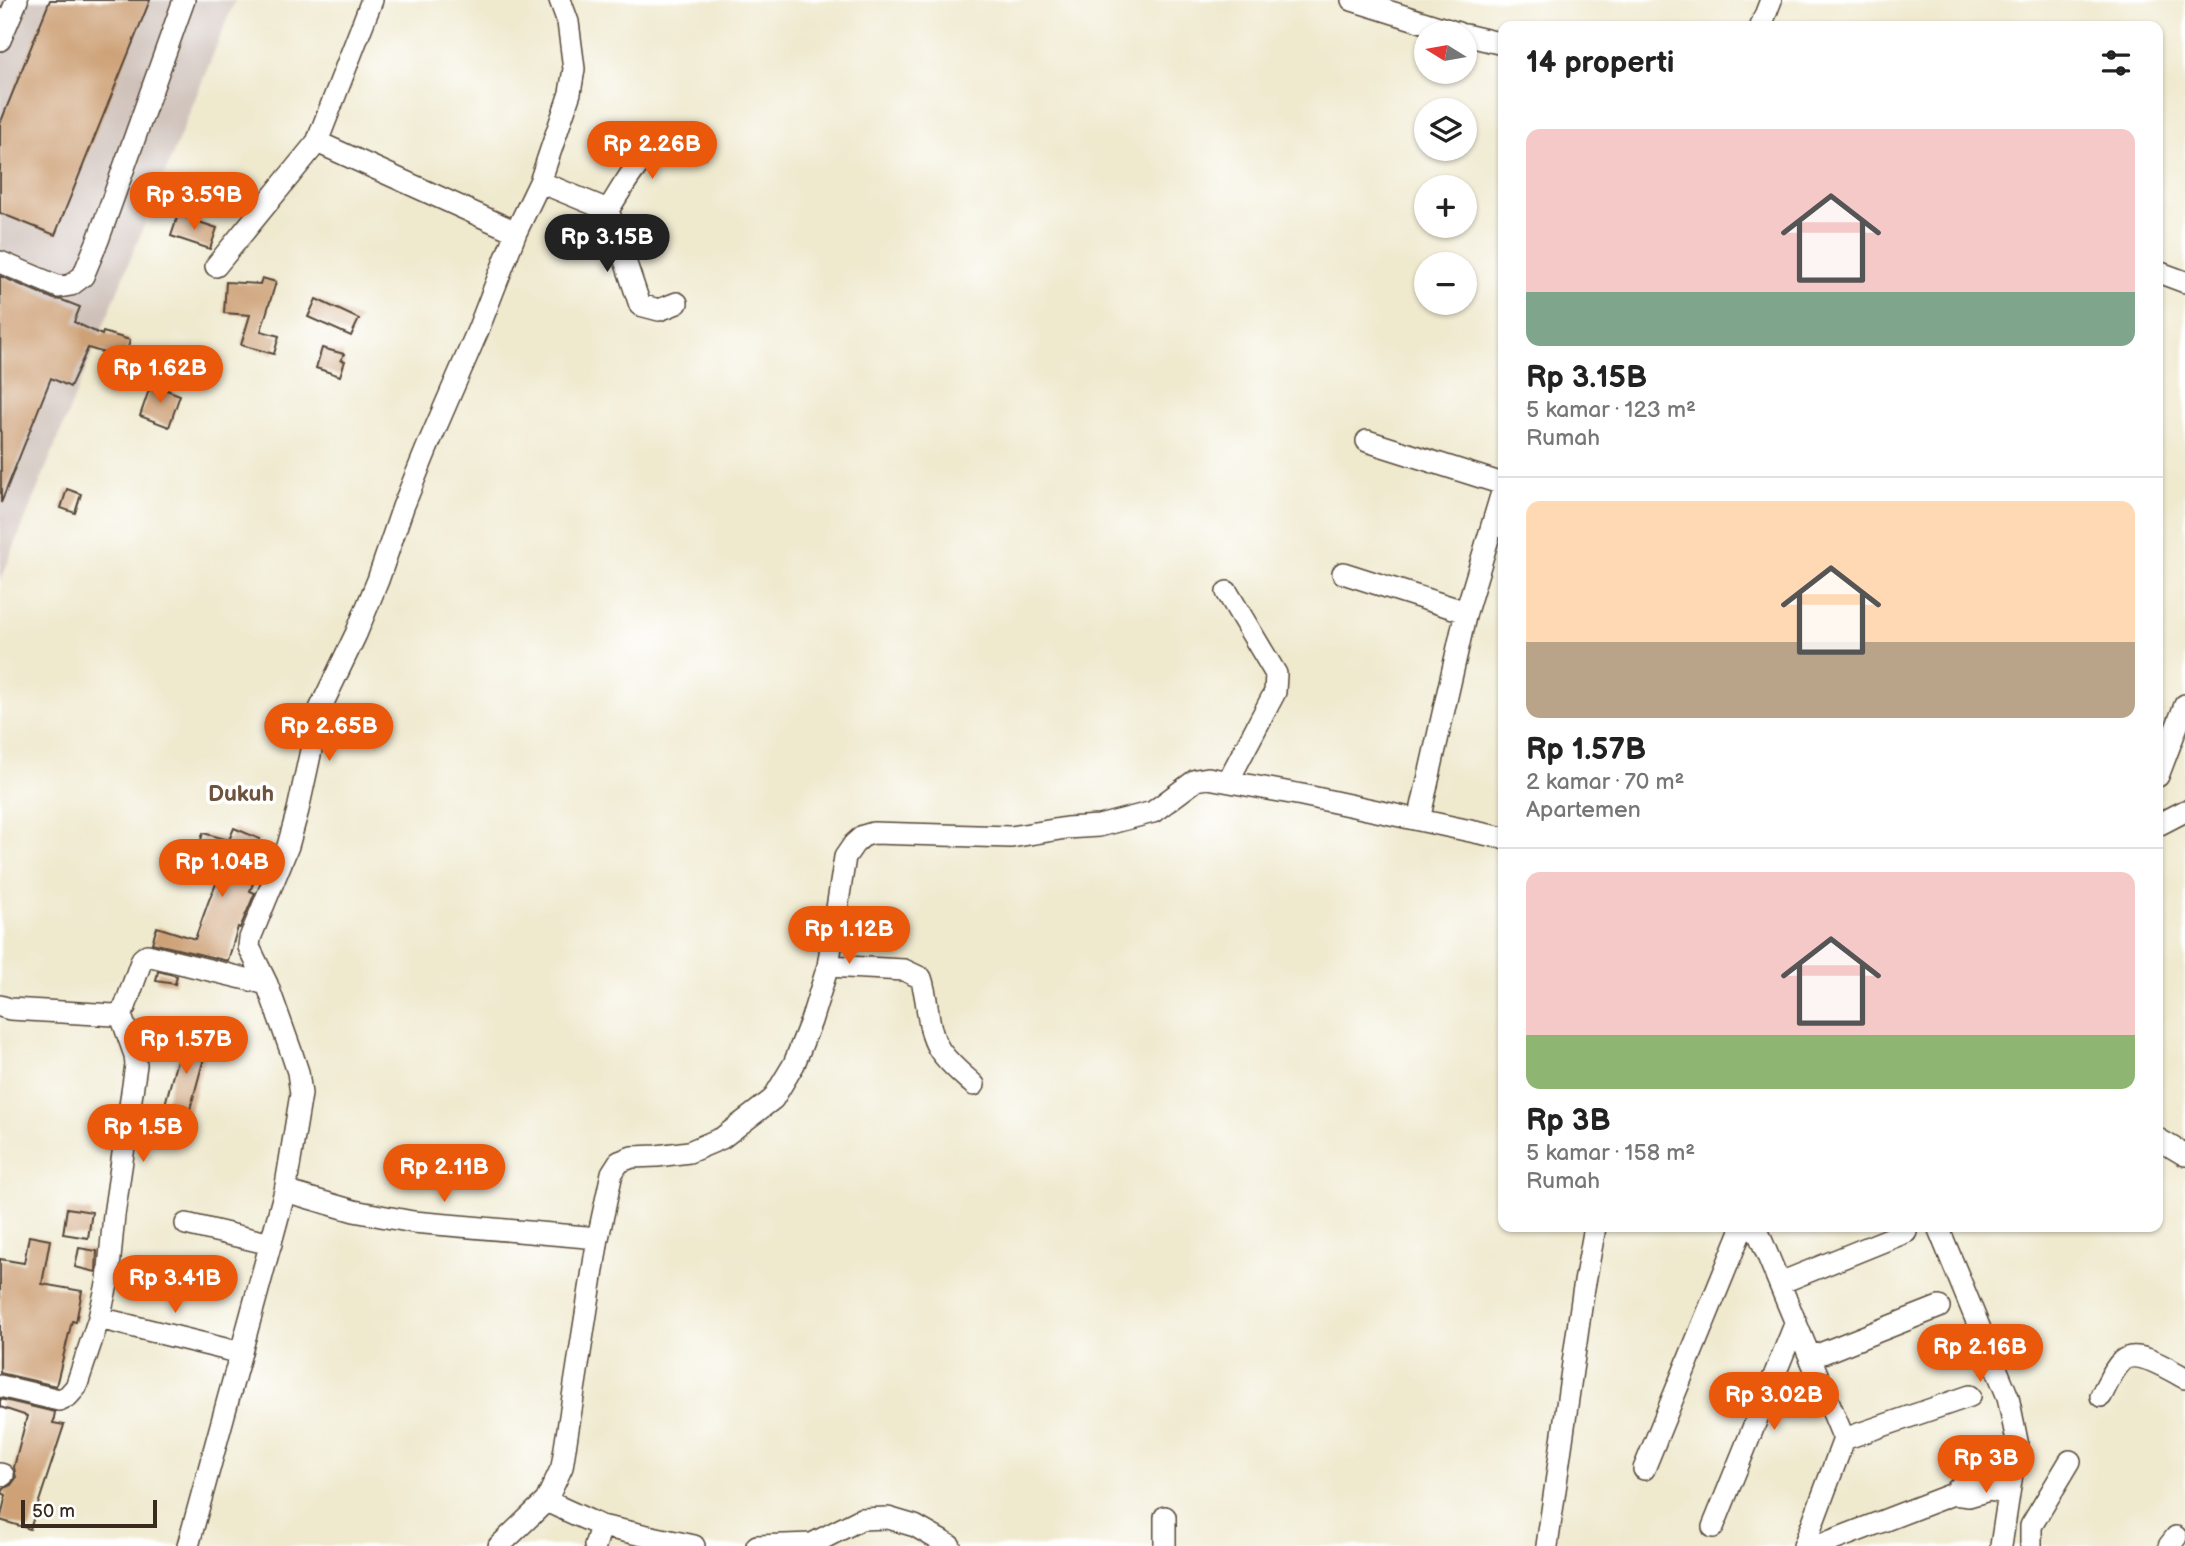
<!DOCTYPE html>
<html lang="id">
<head>
<meta charset="utf-8">
<style>
  body { margin:0; font-family:"Balsamiq Sans",sans-serif; background:#f6f6f6; color:#222; height:100vh; display:flex; flex-direction:column; font-size:26px; white-space:nowrap }
  * { box-sizing:border-box; margin:0 }
  p { font-size:23px; color:#767676 }
  .icon { flex:none; width:38px; height:38px; fill:none; stroke:currentColor; stroke-width:2; stroke-linecap:round; stroke-linejoin:round }
  .map { position:relative; flex:1; overflow:hidden }
  .drawer { position:absolute; left:1498px; top:21px; width:665px; height:1211px; display:flex; flex-direction:column; background:#fff; border-radius:14px; box-shadow:0 2px 5px #0004 }
  .drawer>* { flex:none }
  .needle { width:46px; rotate:281deg }
  .fabs { position:absolute; left:1414px; top:21px; display:grid; gap:14px }
  .fabs a { display:grid; place-items:center; width:63px; height:63px; border-radius:50%; background:#fff; box-shadow:0 2px 5px #0004; font-size:35px }
  .scale { position:absolute; left:21px; bottom:18px; width:136px; box-sizing:border-box; padding-left:7px; border:4px solid #3b2a1e; border-top:0; font-size:19px; line-height:24px; white-space:nowrap; color:#3b2a1e; -webkit-text-stroke:5px #fff; paint-order:stroke }
  .price { position:absolute; translate:-50% -60px; padding:0 16px; border-radius:24px; background:#ea580c; color:#fff; font-size:23px; line-height:46px; filter:drop-shadow(0 2px 4px #0008) }
  .price::after { content:''; position:absolute; left:50%; top:42px; width:21px; height:16px; margin-left:-10px; background:inherit; clip-path:polygon(0 0,100% 0,50% 100%) }
  .price.on { background:#222; color:#fff }
  ul { padding:0; list-style:none }
  li { display:grid; align-content:center; gap:14px; height:371px; padding:0 28px }
  li+li { border-top:2px solid #e0e0e0 }
  li span { display:grid; place-items:center; height:217px; border-radius:14px; color:#555 }
  li>.icon { margin-inline-start:auto }
  span .icon { width:126px; height:126px; fill:#fffc; stroke-width:1 }
  li b { font-size:30px }
  h2 { display:flex; justify-content:space-between; align-items:center; height:84px; padding:0 28px; font-size:30px }
  .map>svg:first-child { display:block }
</style>
</head>
<body>
<div class="map">
<svg width="2185" height="1546" viewBox="0 0 2185 1546">
  <rect width="100%" height="100%" fill="#fff"/>
  <filter id="ink" filterUnits="userSpaceOnUse"><feTurbulence type="fractalNoise" baseFrequency=".0143" numOctaves="2"/><feDisplacementMap in="SourceGraphic" scale="14" xChannelSelector="R" yChannelSelector="G"/><feConvolveMatrix kernelMatrix="1 2 1 2 8 2 1 2 1" color-interpolation-filters="sRGB"/></filter>
  <filter id="wash" filterUnits="userSpaceOnUse"><feTurbulence type="fractalNoise" baseFrequency=".00686" numOctaves="4" result="noise"/><feDisplacementMap in="SourceGraphic" scale="28" xChannelSelector="R" yChannelSelector="G"/><feGaussianBlur stdDeviation="1.57" result="paint"/><feColorMatrix in="noise" values="0 0 0 0 0 0 0 0 0 0 0 0 0 0 0 0 0 1.4 0 .05"/><feComposite in="paint" operator="in"/></filter>
  <g filter="url(#wash)">
    <rect width="100%" height="100%" fill="#efe9ce"/>
    <path fill="#cfc1ba" d="M0,0h235l-235,582z"/>
    <g id="blocks">
      <path fill="#cea177" d="M50,0h100l-95,235 -55,-22v-89z
        M178,215l39,13 -7,21 -39,-13z
        M0,276l54,23 8,1 18,7 -6,15 28,13 1,-3 27,8 -5,19 -37,-11 -18,39 -19,-9 -50,125z
        M262,278l14,4 -15,49 18,5 -5,18 -33,-9 9,-30 -26,-2 2,-31 34,2z
        M316,299l43,20 -8,17 -43,-19z
        M322,348l22,6 -3,6 4,1 -5,15 -24,-8z
        M151,384l29,11 -11,32 -29,-11z
        M67,489l14,5 -6,19 -14,-5z
        M234,828l26,11 -9,22 10,3 -11,27 5,2 -15,35 -2,-1 -10,34 -76,-18 5,-16 38,12 14,-39 19,-43 -30,-7 5,-17 26,7z
        M158,971l19,5 -2,8 -19,-3z
        M187,1022l24,5 -6,31h-1l-19,70 -27,-5 3,-15h3l13,-48 3,1z
        M67,1208l25,4 -4,26 -25,-4z
        M29,1236l21,4 -8,44 40,7 -6,31 -4,-1 -16,65 -56,-13v-114l24,4z
        M79,1248l18,3 -1,21 -21,-5z
        M0,1399l55,13 -2,11 11,2 -34,104 -30,-9 6,-25 -4,-2 2,-5 7,-3 5,-7 -2,-11 13,-51 -27,-9z"/>
    </g>
  </g>
  <g filter="url(#ink)">
    <use href="#blocks" fill-opacity="0" stroke="#564738" stroke-width="2"/>
    <g fill="none" stroke-linecap="round" stroke-linejoin="round">
      <defs>
        <path id="minor" d="M1352,0l106,33
          M1761,26l10,-26
          M1465,35l38,9
          M0,40l17,-40
          M317,142l199,90
          M540,182l68,28 32,95 19,5 18,-7
          M608,210c12,-18 35,-63 57,-65 10,-1 23,4 33,5
          M0,262l59,25 12,-2 12,-9 15,-36 86,-240
          M216,266l101,-124 55,-142
          M2158,272l27,10
          M1367,441l136,43
          M1343,573l123,39
          M1227,592l49,82 -1,18 -47,89
          M2158,776l27,-71
          M1419,820l47,-208 37,-123
          M2158,825l27,-14
          M828,966l76,4 17,8c8,23 5,50 18,71 8,13 23,25 35,36
          M0,1006l10,3 104,6 6,-2 5,-6 17,-48 5,-4 120,29
          M2158,1139l27,16
          M285,1191l69,20 59,11 185,16
          M186,1224l85,20
          M1756,1227l88,212 -40,107
          M1938,1227l70,170 9,44 -16,105
          M1780,1283l126,-51
          M99,1318l142,35
          M1810,1358l129,-51
          M0,1386l59,14 9,-4 8,-9 23,-69 9,-38 6,-65 22,-150 -1,-10 -15,-42
          M2101,1396c6,-11 12,-27 21,-35 15,-14 49,10 63,17
          M1844,1439l126,-43
          M1644,1469l97,-238 3,-4
          M0,1474l3,1
          M1953,1494l16,2 20,-6 20,4
          M546,1501l16,-34 36,-229 14,-65 7,-11 13,-5 25,-1 32,-4 33,-14 51,-39 21,-35 17,-43 17,-55 17,-109 9,-13 9,-8 10,-3 138,4 55,-9 33,-2 54,-14 43,-32 12,-2 94,17 201,43
          M1165,1517v29
          M1713,1527l83,-205
          M188,1546l97,-355 16,-97 -3,-22 -6,-18 -25,-70 -18,-37 1,-9 38,-92 10,-36 22,-101 36,-75 22,-54 25,-73 26,-64 49,-113 38,-98 24,-50 30,-89 4,-24 -2,-16 -4,-31 -8,-22
          M499,1546l47,-45 55,25 93,20
          M595,1546l6,-20
          M757,1546l55,-2 49,-25 27,-1 27,8 35,20
          M1547,1546l36,-253 12,-66
          M1818,1546l135,-52c19,-21 31,-26 59,-20
          M2031,1546v-20l39,-65
          M2169,1546l7,-9"/>
      </defs>
      <use href="#minor" stroke="#564738" stroke-width="24"/>
      <use href="#minor" stroke="#fff" stroke-width="21"/>
    </g>
  </g>
  <g text-anchor="middle" dominant-baseline="central" stroke-width="7" stroke-linejoin="round" paint-order="stroke">
    <g font-size="23" font-weight="bold" fill="#6e543d" stroke="#fff">
      <text x="241" y="794">Dukuh</text>
    </g>
  </g>
</svg>
<div class="fabs">
<a><svg class="needle" viewBox="-14 -14 28 28"><path d="M0-13l5 13h-10z" fill="#e53935"/><path d="M0 13l5-13h-10z" fill="#767676"/></svg></a>
<a><svg class="icon" aria-label="layers" viewBox="0 0 24 24"><path d="M12 4l9 5-9 5-9-5zM3 14l9 5 9-5"/></svg></a>
<a>+</a>
<a>−</a>
</div>
<div class="scale">50 m</div>
<b class="price" style="left:652px;top:181px">Rp 2.26B</b>
<b class="price" style="left:194px;top:232px">Rp 3.59B</b>
<b class="price on" style="left:607px;top:274px">Rp 3.15B</b>
<b class="price" style="left:160px;top:405px">Rp 1.62B</b>
<b class="price" style="left:329px;top:763px">Rp 2.65B</b>
<b class="price" style="left:222px;top:899px">Rp 1.04B</b>
<b class="price" style="left:849px;top:966px">Rp 1.12B</b>
<b class="price" style="left:186px;top:1076px">Rp 1.57B</b>
<b class="price" style="left:143px;top:1164px">Rp 1.5B</b>
<b class="price" style="left:444px;top:1204px">Rp 2.11B</b>
<b class="price" style="left:175px;top:1315px">Rp 3.41B</b>
<b class="price" style="left:1980px;top:1384px">Rp 2.16B</b>
<b class="price" style="left:1774px;top:1432px">Rp 3.02B</b>
<b class="price" style="left:1986px;top:1495px">Rp 3B</b>
<section class="drawer">
<h2>14 properti<svg class="icon" aria-label="filters" viewBox="0 0 24 24"><path d="M4 7h16M4 17h16"/><circle cx="9" cy="7" r="2"/><circle cx="15" cy="17" r="2"/></svg></h2>
<ul>
<li><span style="background:linear-gradient(#f6c9c9 75%,#7fa58c 0)"><svg class="icon" aria-label="home" viewBox="0 0 24 24"><path d="M3 11l9-7 9 7M6 9v11h12V9"/></svg></span><div><b>Rp 3.15B</b><p>5 kamar · 123 m²</p><p>Rumah</p></div></li>
<li><span style="background:linear-gradient(#ffd9b3 65%,#b9a48a 0)"><svg class="icon" aria-label="home" viewBox="0 0 24 24"><path d="M3 11l9-7 9 7M6 9v11h12V9"/></svg></span><div><b>Rp 1.57B</b><p>2 kamar · 70 m²</p><p>Apartemen</p></div></li>
<li><span style="background:linear-gradient(#f6c9c9 75%,#8fb573 0)"><svg class="icon" aria-label="home" viewBox="0 0 24 24"><path d="M3 11l9-7 9 7M6 9v11h12V9"/></svg></span><div><b>Rp 3B</b><p>5 kamar · 158 m²</p><p>Rumah</p></div></li>
</ul>
</section>
</div>
</body>
</html>
